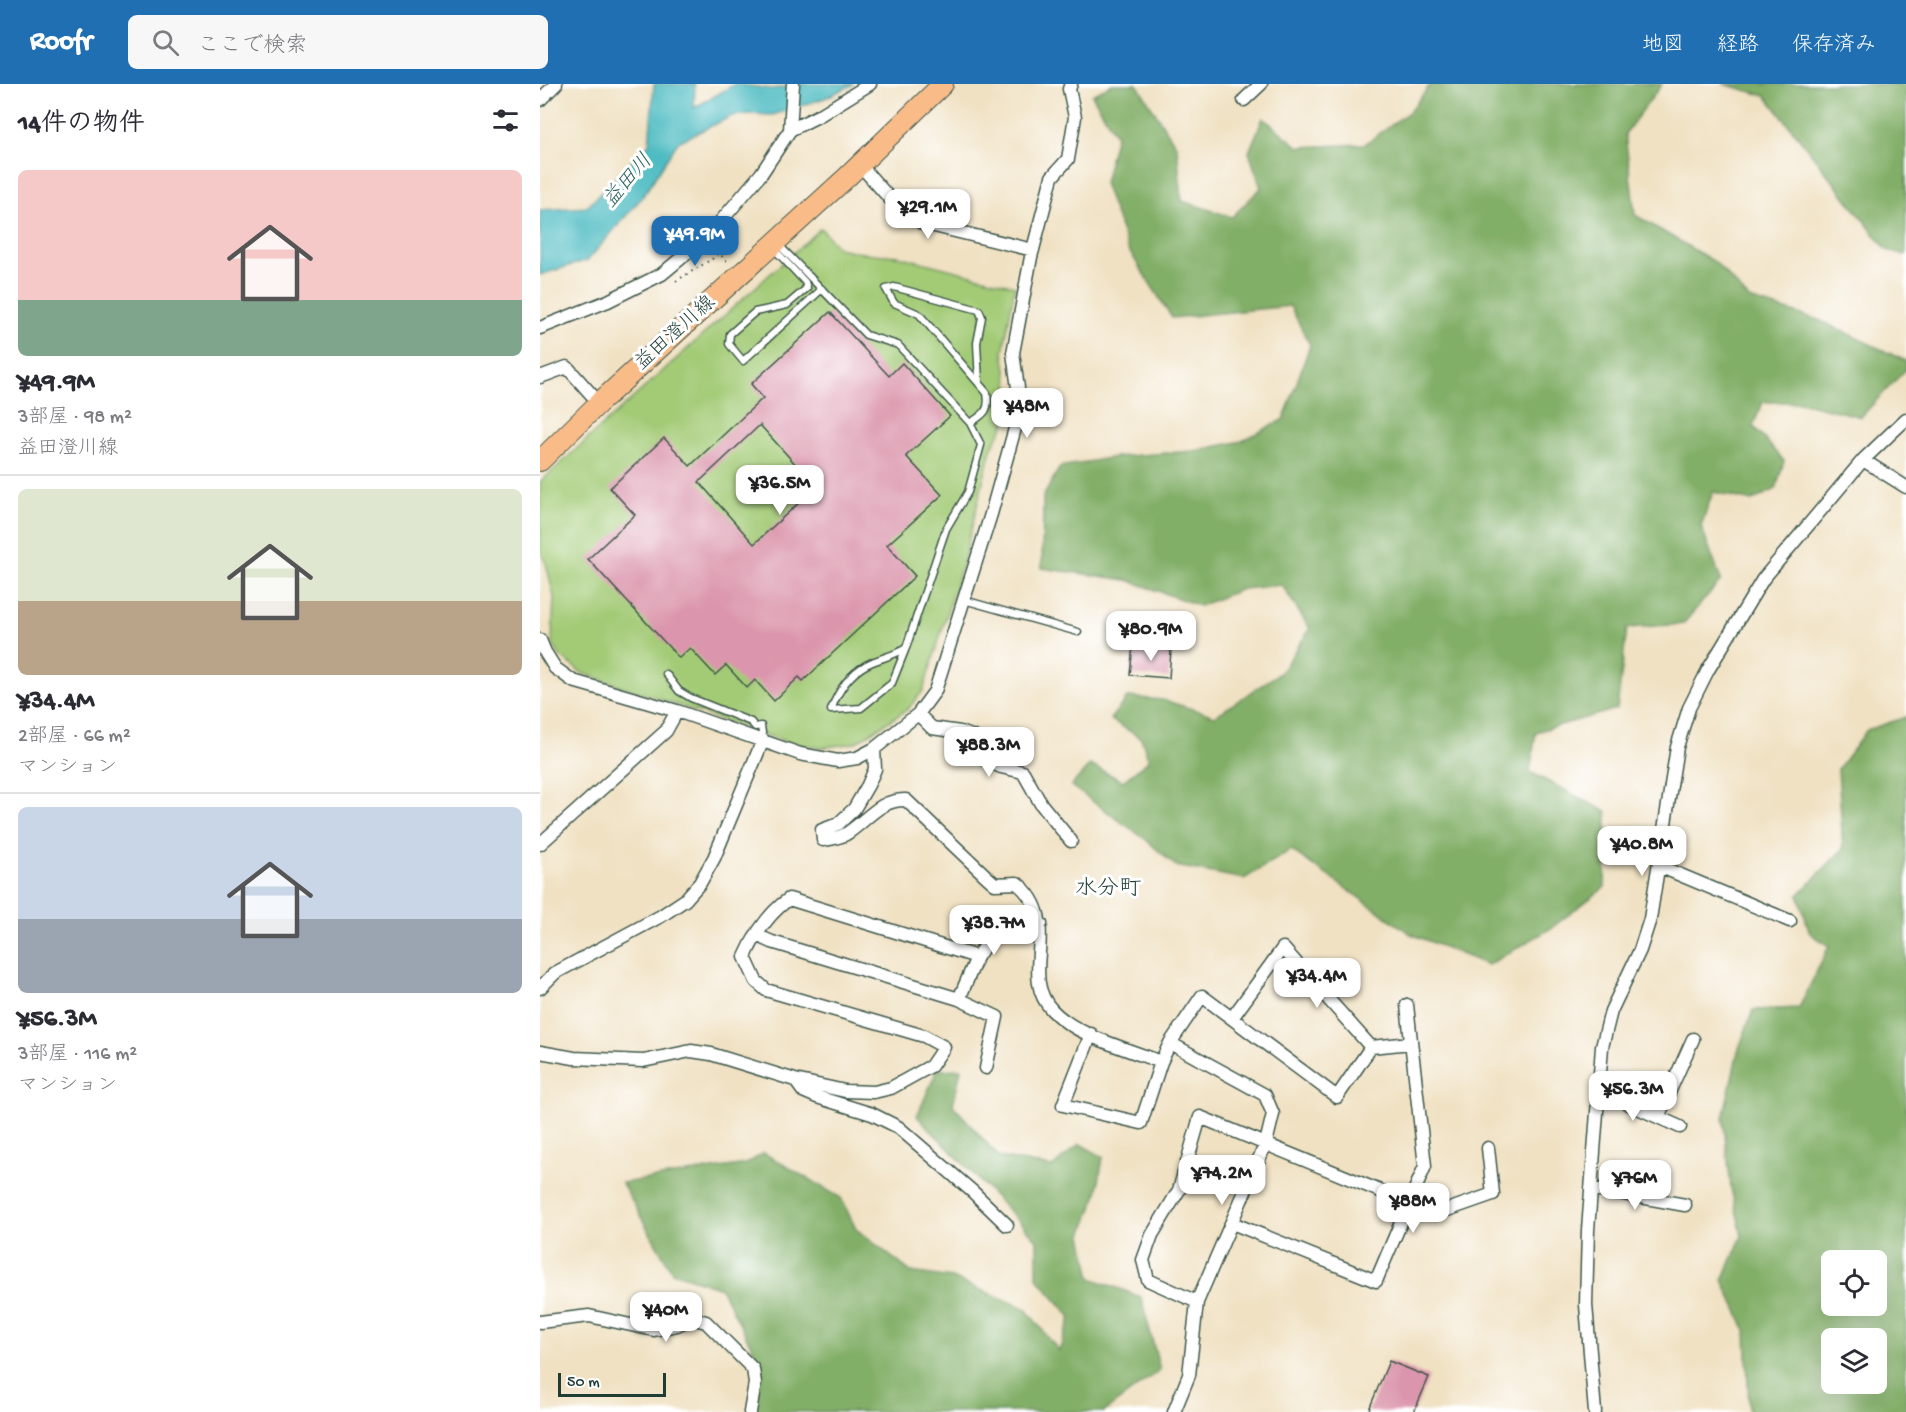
<!DOCTYPE html>
<html lang="ja">
<head>
<meta charset="utf-8">
<style>
  body { margin:0; font-family:"Gochi Hand","Klee One",sans-serif; background:#f7f7f7; color:#2b2b33; height:100vh; display:flex; flex-direction:column; font-size:22px; white-space:nowrap }
  * { box-sizing:border-box; margin:0 }
  p { font-size:20px; color:#7c7c81 }
  .icon { flex:none; width:33px; height:33px; fill:none; stroke:currentColor; stroke-width:2; stroke-linecap:round; stroke-linejoin:round }
  .map { position:relative; flex:1; overflow:hidden }
  .side { display:flex; flex-direction:column; background:#fff; width:540px }
  .side>* { flex:none }
  .buttons { position:absolute; left:1281px; top:1166px; display:grid; gap:12px }
  .buttons a { display:grid; place-items:center; width:66px; height:66px; border-radius:9px; background:#fff; box-shadow:0 6px 24px #0002; font-size:30px }
  .scale { position:absolute; left:18px; bottom:15px; width:108px; box-sizing:border-box; padding-left:6px; border:3px solid #1f3d34; border-top:0; font-size:16px; line-height:21px; white-space:nowrap; color:#1f3d34; -webkit-text-stroke:4px #fff; paint-order:stroke }
  .price { position:absolute; translate:-50% -51px; padding:0 14px; border-radius:12px; background:#fff; color:#222; font-size:20px; line-height:39px; filter:drop-shadow(0 2px 3px #0008) }
  .price::after { content:''; position:absolute; left:50%; top:36px; width:18px; height:14px; margin-left:-9px; background:inherit; clip-path:polygon(0 0,100% 0,50% 100%) }
  .price.active { background:#1f6fb2; color:#fff }
  ul { padding:0; list-style:none }
  li { display:grid; align-content:center; gap:12px; height:318px; padding:0 18px }
  li+li { border-top:2px solid #e1e1e2 }
  li span { display:grid; place-items:center; height:186px; border-radius:9px; color:#555 }
  li>.icon { margin-inline-start:auto }
  span .icon { width:108px; height:108px; fill:#fffc; stroke-width:1 }
  li b { font-size:26px }
  h2 { display:flex; justify-content:space-between; align-items:center; height:72px; padding:0 18px; font-size:26px }
  header { display:flex; align-items:center; gap:36px; box-sizing:border-box; height:84px; padding:0 30px; background:#1f6fb2; color:#fff }
  header strong { font-size:28px }
  nav { display:flex; gap:33px; margin-inline-start:auto; font-size:21px }
  .search { width:420px; height:54px; background:#f7f7f7; display:flex; align-items:center; gap:15px; box-sizing:border-box; padding:0 21px; border-radius:9px; color:#7c7c81; font-size:22px }
  main { display:flex; flex:1; min-height:0 }
  .map>svg:first-child { display:block }
</style>
</head>
<body>
<header>
<strong>Roofr</strong>
<div class="search"><svg class="icon" aria-label="search" viewBox="0 0 24 24"><circle cx="10" cy="10" r="6"/><path d="M15 15l6 6"/></svg>ここで検索</div>
<nav><a>地図</a><a>経路</a><a>保存済み</a></nav>
</header>
<main>
<section class="side">
<h2>14件の物件<svg class="icon" aria-label="filters" viewBox="0 0 24 24"><path d="M4 7h16M4 17h16"/><circle cx="9" cy="7" r="2"/><circle cx="15" cy="17" r="2"/></svg></h2>
<ul>
<li><span style="background:linear-gradient(#f6c9c9 70%,#7fa58c 0)"><svg class="icon" aria-label="home" viewBox="0 0 24 24"><path d="M3 11l9-7 9 7M6 9v11h12V9"/></svg></span><div><b>¥49.9M</b><p>3部屋 · 98 m²</p><p>益田澄川線</p></div></li>
<li><span style="background:linear-gradient(#dfe7d0 60%,#b9a48a 0)"><svg class="icon" aria-label="home" viewBox="0 0 24 24"><path d="M3 11l9-7 9 7M6 9v11h12V9"/></svg></span><div><b>¥34.4M</b><p>2部屋 · 66 m²</p><p>マンション</p></div></li>
<li><span style="background:linear-gradient(#c9d6e8 60%,#9aa5b1 0)"><svg class="icon" aria-label="home" viewBox="0 0 24 24"><path d="M3 11l9-7 9 7M6 9v11h12V9"/></svg></span><div><b>¥56.3M</b><p>3部屋 · 116 m²</p><p>マンション</p></div></li>
</ul>
</section>
<div class="map">
<svg width="1366" height="1328" viewBox="0 0 1366 1328">
  <rect width="100%" height="100%" fill="#fff"/>
  <filter id="ink" filterUnits="userSpaceOnUse"><feTurbulence type="fractalNoise" baseFrequency=".0167" numOctaves="2"/><feDisplacementMap in="SourceGraphic" scale="12" xChannelSelector="R" yChannelSelector="G"/><feConvolveMatrix kernelMatrix="1 2 1 2 8 2 1 2 1" color-interpolation-filters="sRGB"/></filter>
  <filter id="wash" filterUnits="userSpaceOnUse"><feTurbulence type="fractalNoise" baseFrequency=".008" numOctaves="4" result="noise"/><feDisplacementMap in="SourceGraphic" scale="24" xChannelSelector="R" yChannelSelector="G"/><feGaussianBlur stdDeviation="1.35" result="paint"/><feColorMatrix in="noise" values="0 0 0 0 0 0 0 0 0 0 0 0 0 0 0 0 0 1.4 0 .05"/><feComposite in="paint" operator="in"/></filter>
  <g filter="url(#wash)">
    <rect width="100%" height="100%" fill="#f0e1c2"/>
    <path fill="#a3cb76" stroke="#618455" stroke-width="1.5" d="M281,144l17,20 24,5 36,3 117,30 -12,66 6,35v29l-18,33 -27,110 -41,132 -15,18 -53,34 -35,5 -30,-5 -208,-70 -22,-17 -8,-14 2,-45 -8,-34 -6,-11v-70z"/>
    <path fill="#82af67" stroke="#50764e" stroke-width="1.5" fill-rule="evenodd" d="M572,0h25l40,63 5,54 50,16 29,-29 -12,-36 14,-34 36,29 66,-3 45,-33 21,-27h231l-37,50 10,81 80,47 34,37 70,21 87,41v8l-45,48 -61,-15h-37l-10,24 31,35 -8,28 -24,12 -39,-9 -12,34 20,54 -38,44 -56,4 -10,81 -81,23 -6,40 77,40 -2,75 -55,42 -62,36 -77,-31 -120,-84 -47,29 -68,-13 -31,-27 -74,-53 19,-21 33,16 26,-21 -8,-22 -31,-19 18,-22 35,3 52,16 66,-44 29,-43 -28,-44 -40,4 -42,17 -73,-26 -85,-12 1,-71 17,-30 55,-10 79,-6 48,-10 42,-22 26,-74 -20,-39 -118,12 -44,-69 -24,-66 12,-48 -24,-40z
      M1183,0h183v171l-19,-5 -121,-154z
      M1366,633v695h-157l-3,-81 -23,-51 19,-44 -11,-48 -8,-70 15,-67 15,-41 46,-2 30,-62 -19,-13 -12,-38 45,-46 -5,-80 29,-39zM1292,1176h44v45h-44zM1292,1254h44v45h-44z
      M421,985l-8,36 46,52 53,10 28,-23 23,13 -6,37 -15,41 9,43 50,19 19,73 -56,42h-350l7,-47 -40,-77 -49,-16 -50,-89 124,-19 18,-11 77,45 15,31 55,43 41,6 73,30 34,43 12,-34 -34,-39v-38l-120,-124 20,-46z"/>
    <path fill="#4dbcc2" stroke="#367c7b" stroke-width="1.5" d="M114,0h41l-1,24 41,-24 37,5 28,-5h54l-29,14 -52,17 -24,-1 -17,2 -54,26 -35,54 -55,64 -48,15v-65l47,-3 62,-63z"/>
    <g id="blocks">
      <path fill="#db95ac" fill-rule="evenodd" d="M290,228l59,64 13,-13 48,53 -44,40 36,39 -55,50 28,31 -112,105 -4,-4 -25,24 -19,-21 -8,8 -21,-23 -11,10 -25,-27 -11,10 -91,-99 47,-44 -25,-27 54,-50 26,28 73,-68 -12,-14zM220,341l56,62 -62,57 -55,-62z
        M593,561l38,5 -2,28 -39,-3z
        M849,1277l40,16 -15,35h-46z"/>
    </g>
  </g>
  <g filter="url(#ink)">
    <use href="#blocks" fill-opacity="0" stroke="#3e5649" stroke-width="1.5"/>
    <g fill="none" stroke-linecap="round" stroke-linejoin="round">
      <defs>
        <path id="lane" d="M239,161l87,90 32,10 72,78 11,22 -13,47 -22,37 -40,119 -14,35 -31,25 -30,2c7,-19 17,-35 35,-45 13,-7 28,-9 40,-17
          M234,165l31,33 2,6 -20,17 -32,7 -25,22 -1,10 14,17 79,-72
          M430,339c15,-9 20,-13 17,-30l-68,-79 -25,-11 -8,-14 8,-2 85,23 3,7 -5,26 2,40
          M424,516l114,32
          M126,590l13,17 12,7 60,24 4,5 6,-1 2,14"/>
        <path id="street" d="M0,16l16,-16
          M704,16l17,-16
          M250,46l30,-15 50,-31
          M320,81l41,46 21,12 111,27
          M0,244l68,-27 54,-27 48,-40 51,-60 29,-44 3,-46
          M0,293l27,-10 32,36
          M1323,376l43,27
          M0,556l5,12 10,16 18,13 104,30 123,43 38,7 19,-3 17,-9 44,-35 17,-23 56,-177 26,-93 1,-33 -5,-35 18,-96 21,-80 16,-18 7,-42 -6,-28 2,-5
          M378,630l14,14 28,4 14,5 6,20 21,10 22,5 18,32 30,37
          M334,665l1,20 -7,16 -14,24 -16,15 -16,6 1,10c7,-1 16,-2 23,-6 21,-13 33,-35 60,-34l81,77 8,7 22,-1c48,39 0,90 35,127 24,26 76,39 109,52
          M0,760l126,-113 11,-20
          M1119,782l131,55
          M216,851l16,7 187,57 38,18 -11,51
          M0,904l15,-15 106,-57 24,-16 15,-17 14,-25 49,-118
          M419,915l18,-42 15,-23 49,-10
          M692,934l51,-70 88,99 40,-4
          M551,950l-28,71 78,18 20,-61 9,-19 32,-47 135,101 34,-50
          M630,959l95,52 8,19 -7,29 -69,159 -8,73 -15,37
          M0,968l34,6 69,3 48,-10 20,3 84,26 50,11 29,1 17,-4 40,-22 13,-19 -20,-11 -158,-46 -10,-9 -11,-24c10,-23 24,-44 44,-58l188,58
          M255,996l8,11 14,6 55,17 26,13 75,65 34,33
          M1058,1006l82,37
          M1118,1033l35,-78
          M1051,1104l94,17
          M692,1139l144,58 49,-115 -18,-161
          M657,1218l-49,-22 -5,-20 9,-25 27,-45 21,-73 236,97 57,-20 -5,-46
          M0,1238l49,-6 65,14 23,-5 15,-7 14,4 47,47 2,14 -5,29
          M1055,1328l-9,-107 2,-75 14,-183 9,-36 29,-61 10,-31 27,-172 12,-39 19,-38 55,-91 100,-119 43,-41"/>
        <path id="primary" d="M0,377l59,-58 247,-225 97,-94"/>
      </defs>
      <use href="#lane" stroke="#3e5649" stroke-width="9"/>
      <use href="#street" stroke="#3e5649" stroke-width="15"/>
      <use href="#primary" stroke="#3e5649" stroke-width="22"/>
      <path stroke="#3e5649" stroke-width="2" stroke-dasharray="1.5 4.5" stroke-linecap="butt" d="M136,197l44,-27 8,9"/>
      <use href="#lane" stroke="#fff" stroke-width="6"/>
      <use href="#street" stroke="#fff" stroke-width="12"/>
      <use href="#primary" stroke="#f9bc89" stroke-width="20"/>
    </g>
  </g>
  <g text-anchor="middle" dominant-baseline="central" stroke-width="6" stroke-linejoin="round" paint-order="stroke">
    <g font-size="20" fill="#1f3d34" stroke="#fff">
      <text transform="translate(136 250) rotate(-42)">益田澄川線</text>
    </g>
    <g font-size="21" font-style="italic" fill="#2d635f" stroke="#fff">
      <text transform="translate(89 98) rotate(-49)">益田川</text>
    </g>
    <g font-size="22" fill="#1f3d34" stroke="#fff">
      <text x="568" y="806">水分町</text>
    </g>
  </g>
</svg>
<div class="buttons">
<a><svg class="icon" aria-label="locate" viewBox="0 0 24 24"><circle cx="12" cy="12" r="6"/><path d="M12 2v4M12 18v4M2 12h4M18 12h4"/></svg></a>
<a><svg class="icon" aria-label="layers" viewBox="0 0 24 24"><path d="M12 4l9 5-9 5-9-5zM3 14l9 5 9-5"/></svg></a>
</div>
<div class="scale">50 m</div>
<b class="price" style="left:388px;top:156px">¥29.1M</b>
<b class="price active" style="left:155px;top:183px">¥49.9M</b>
<b class="price" style="left:487px;top:355px">¥48M</b>
<b class="price" style="left:240px;top:432px">¥36.5M</b>
<b class="price" style="left:611px;top:578px">¥80.9M</b>
<b class="price" style="left:449px;top:694px">¥88.3M</b>
<b class="price" style="left:1102px;top:793px">¥40.8M</b>
<b class="price" style="left:454px;top:872px">¥38.7M</b>
<b class="price" style="left:777px;top:925px">¥34.4M</b>
<b class="price" style="left:1093px;top:1038px">¥56.3M</b>
<b class="price" style="left:682px;top:1122px">¥74.2M</b>
<b class="price" style="left:1095px;top:1127px">¥76M</b>
<b class="price" style="left:873px;top:1150px">¥88M</b>
<b class="price" style="left:126px;top:1259px">¥40M</b>
</div>
</main>
</body>
</html>
